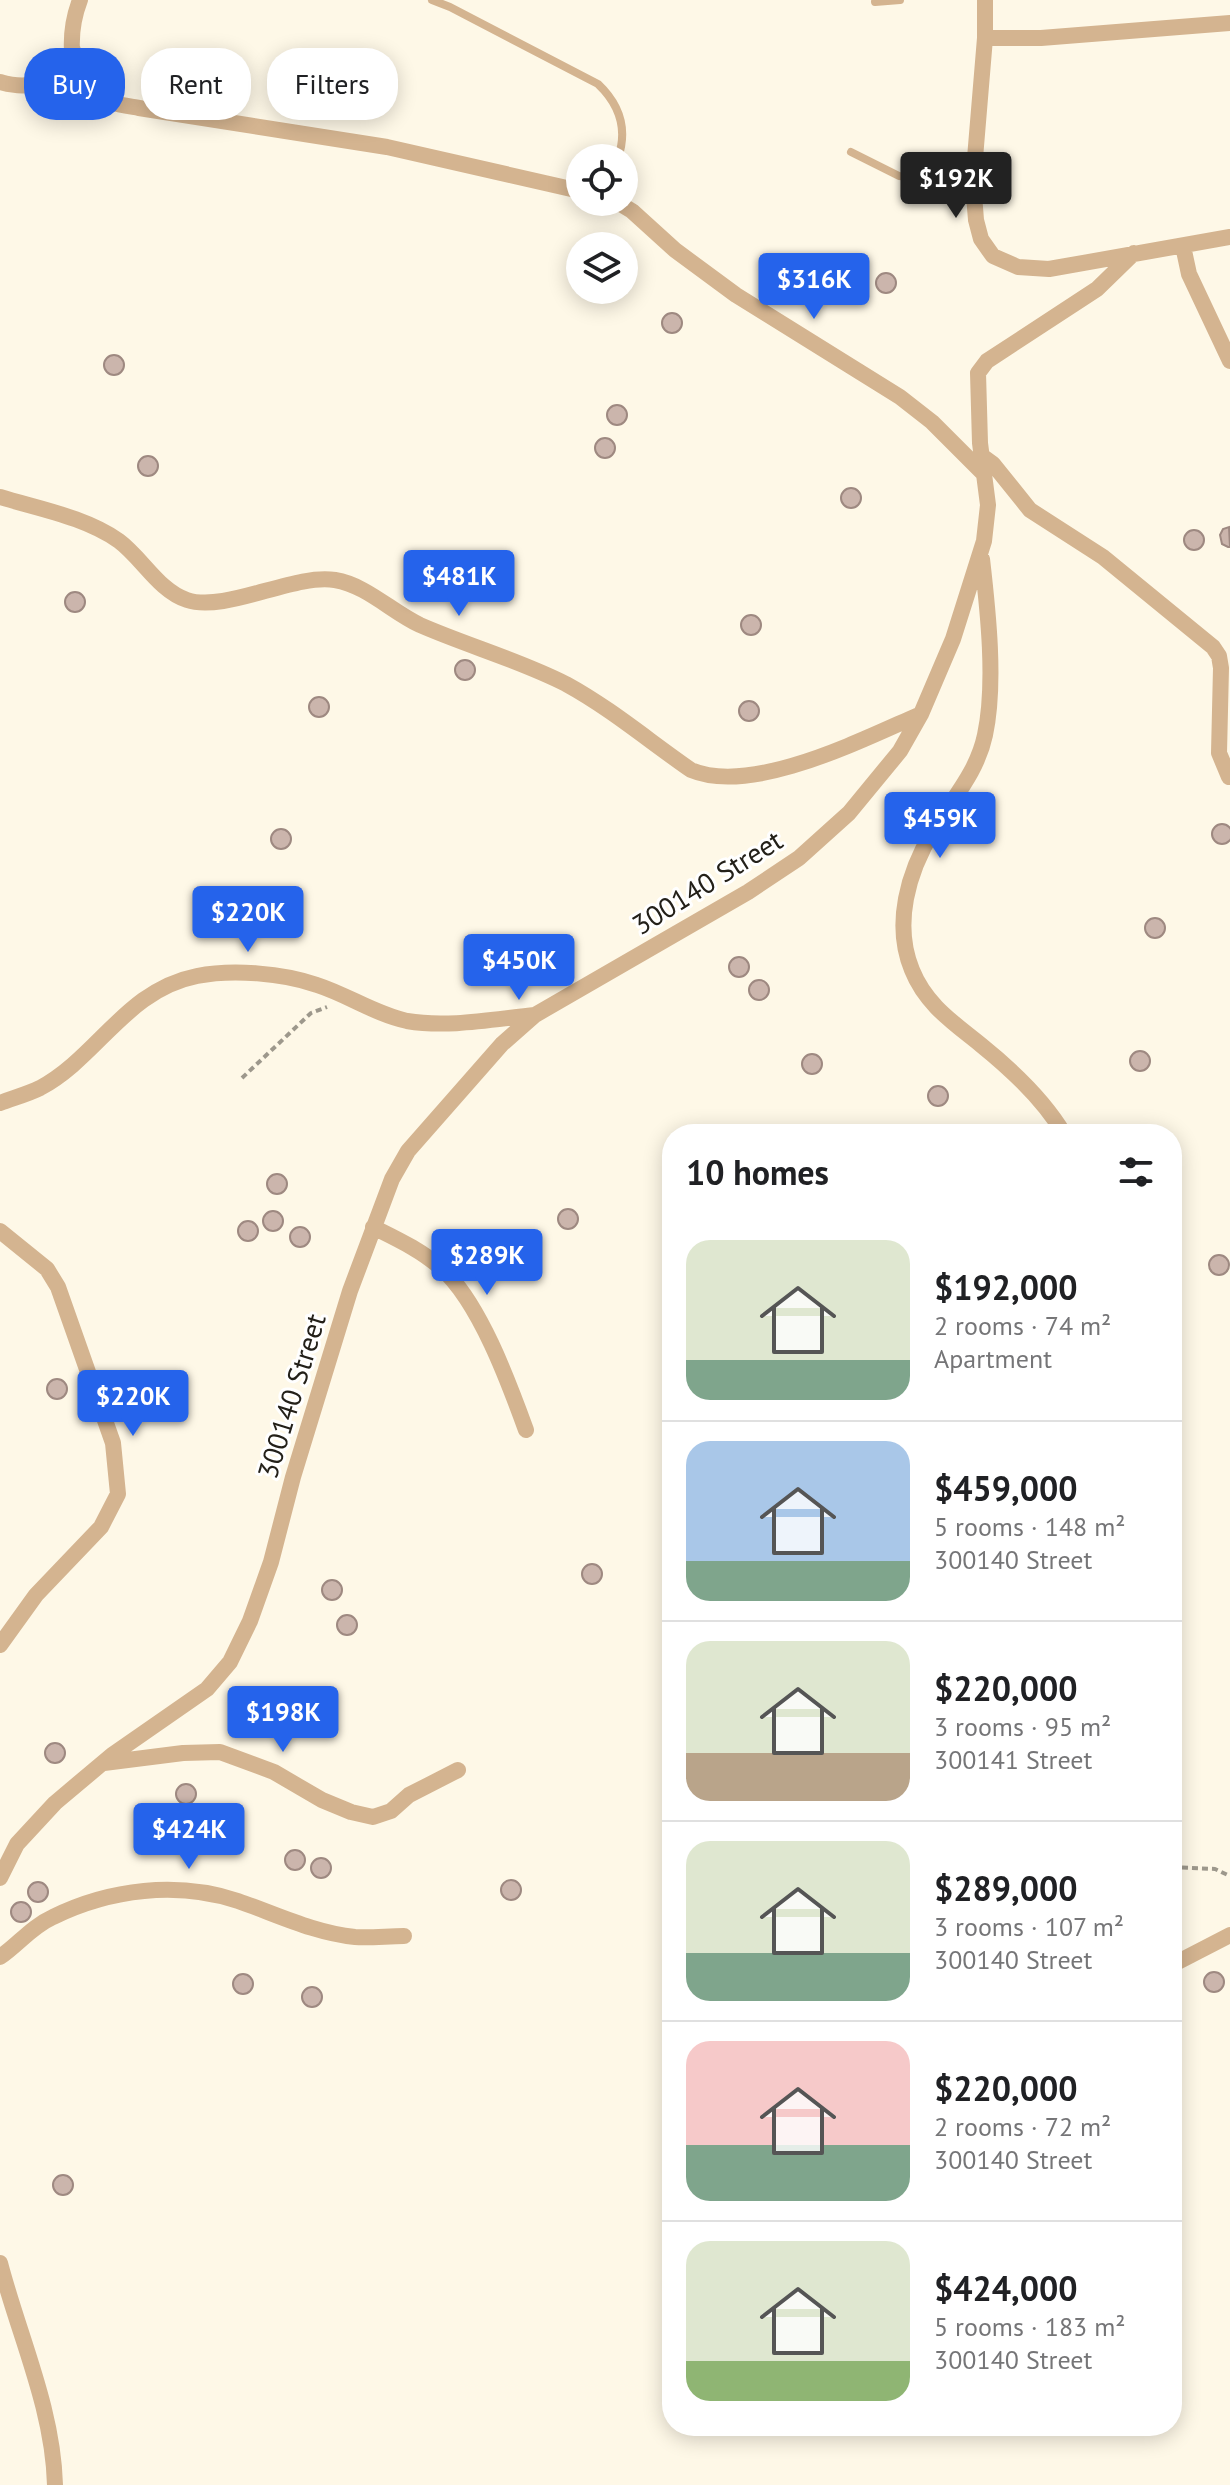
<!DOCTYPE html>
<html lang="en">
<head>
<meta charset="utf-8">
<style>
  body { margin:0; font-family:"PT Sans",sans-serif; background:#f2f2f2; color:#202124; height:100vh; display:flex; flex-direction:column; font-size:30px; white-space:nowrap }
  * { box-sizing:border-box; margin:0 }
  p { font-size:26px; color:#757577 }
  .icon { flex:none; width:44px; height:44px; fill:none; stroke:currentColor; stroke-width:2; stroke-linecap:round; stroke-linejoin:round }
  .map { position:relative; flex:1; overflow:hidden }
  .side { position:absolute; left:662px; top:1124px; width:520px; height:1312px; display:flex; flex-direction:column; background:#fff; border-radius:32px; box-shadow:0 4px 20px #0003 }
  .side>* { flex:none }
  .guide { position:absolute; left:24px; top:48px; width:518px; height:72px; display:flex; gap:16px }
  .controls { position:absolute; left:566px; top:144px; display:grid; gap:16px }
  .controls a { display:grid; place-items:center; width:72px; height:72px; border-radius:50%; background:#fff; box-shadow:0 4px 20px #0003; font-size:40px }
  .price { position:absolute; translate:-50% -68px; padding:0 18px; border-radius:8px; background:#2563eb; color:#fff; font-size:26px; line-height:52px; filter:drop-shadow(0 2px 4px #0008) }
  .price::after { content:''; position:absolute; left:50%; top:48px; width:24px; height:18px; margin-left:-12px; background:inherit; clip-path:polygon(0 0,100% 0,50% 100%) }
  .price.current { background:#222; color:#fff }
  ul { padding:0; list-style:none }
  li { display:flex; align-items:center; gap:24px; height:200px; padding:0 24px }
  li+li { border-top:2px solid #e0e0e0 }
  li span { display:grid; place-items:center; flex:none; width:224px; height:160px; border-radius:24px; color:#555 }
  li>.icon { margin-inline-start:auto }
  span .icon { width:96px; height:96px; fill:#fffc; stroke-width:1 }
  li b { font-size:34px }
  h2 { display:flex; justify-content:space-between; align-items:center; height:96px; padding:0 24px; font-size:34px }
  .chip { padding:0 28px; border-radius:32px; background:#fff; box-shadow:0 4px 20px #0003; font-size:28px; line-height:72px }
  .chip.current { background:#2563eb; color:#fff }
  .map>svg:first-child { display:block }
</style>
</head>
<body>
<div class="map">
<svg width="1230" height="2485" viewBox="0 0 1230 2485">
  <rect width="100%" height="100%" fill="#fef8e7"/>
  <path fill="#cbb5ac" stroke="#9e8981" stroke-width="2" d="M876 283a10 10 0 1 1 20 0a10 10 0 1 1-20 0Z
    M662 323a10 10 0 1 1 20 0a10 10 0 1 1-20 0Z
    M104 365a10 10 0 1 1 20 0a10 10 0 1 1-20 0Z
    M607 415a10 10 0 1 1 20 0a10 10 0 1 1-20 0Z
    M595 448a10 10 0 1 1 20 0a10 10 0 1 1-20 0Z
    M138 466a10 10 0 1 1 20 0a10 10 0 1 1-20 0Z
    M841 498a10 10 0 1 1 20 0a10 10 0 1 1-20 0Z
    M1229,527l1,20h-2l-6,-3 -2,-9 3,-6z
    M1184 540a10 10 0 1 1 20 0a10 10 0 1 1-20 0Z
    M65 602a10 10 0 1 1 20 0a10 10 0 1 1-20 0Z
    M741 625a10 10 0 1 1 20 0a10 10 0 1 1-20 0Z
    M455 670a10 10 0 1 1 20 0a10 10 0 1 1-20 0Z
    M309 707a10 10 0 1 1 20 0a10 10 0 1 1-20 0Z
    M739 711a10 10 0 1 1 20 0a10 10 0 1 1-20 0Z
    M1212 834a10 10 0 1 1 20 0a10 10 0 1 1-20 0Z
    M271 839a10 10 0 1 1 20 0a10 10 0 1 1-20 0Z
    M1145 928a10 10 0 1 1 20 0a10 10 0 1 1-20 0Z
    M729 967a10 10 0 1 1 20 0a10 10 0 1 1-20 0Z
    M749 990a10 10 0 1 1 20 0a10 10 0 1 1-20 0Z
    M1130 1061a10 10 0 1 1 20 0a10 10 0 1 1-20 0Z
    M802 1064a10 10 0 1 1 20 0a10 10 0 1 1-20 0Z
    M928 1096a10 10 0 1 1 20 0a10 10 0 1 1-20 0Z
    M267 1184a10 10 0 1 1 20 0a10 10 0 1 1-20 0Z
    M558 1219a10 10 0 1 1 20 0a10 10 0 1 1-20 0Z
    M263 1221a10 10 0 1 1 20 0a10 10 0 1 1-20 0Z
    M238 1231a10 10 0 1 1 20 0a10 10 0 1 1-20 0Z
    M290 1237a10 10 0 1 1 20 0a10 10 0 1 1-20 0Z
    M1209 1265a10 10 0 1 1 20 0a10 10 0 1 1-20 0Z
    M47 1389a10 10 0 1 1 20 0a10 10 0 1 1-20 0Z
    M582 1574a10 10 0 1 1 20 0a10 10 0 1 1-20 0Z
    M322 1590a10 10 0 1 1 20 0a10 10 0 1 1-20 0Z
    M337 1625a10 10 0 1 1 20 0a10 10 0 1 1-20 0Z
    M45 1753a10 10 0 1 1 20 0a10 10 0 1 1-20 0Z
    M176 1794a10 10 0 1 1 20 0a10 10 0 1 1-20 0Z
    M285 1860a10 10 0 1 1 20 0a10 10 0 1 1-20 0Z
    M311 1868a10 10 0 1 1 20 0a10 10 0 1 1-20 0Z
    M501 1890a10 10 0 1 1 20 0a10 10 0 1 1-20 0Z
    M28 1892a10 10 0 1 1 20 0a10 10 0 1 1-20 0Z
    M11 1912a10 10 0 1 1 20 0a10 10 0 1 1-20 0Z
    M1204 1982a10 10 0 1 1 20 0a10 10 0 1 1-20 0Z
    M233 1984a10 10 0 1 1 20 0a10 10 0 1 1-20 0Z
    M302 1997a10 10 0 1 1 20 0a10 10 0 1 1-20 0Z
    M53 2185a10 10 0 1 1 20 0a10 10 0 1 1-20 0Z"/>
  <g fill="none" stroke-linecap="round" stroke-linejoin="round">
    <path stroke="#9d988c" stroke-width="4" stroke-dasharray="6 4" stroke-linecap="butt" d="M242,1078l69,-65 16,-6
      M1172,1867l43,2 15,7"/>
    <path stroke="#d4b490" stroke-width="8" d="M432,0l18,7 148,77c21,20 30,45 20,74
      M875,2l25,-2
      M851,152l48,24 74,6"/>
    <path stroke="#d4b490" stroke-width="16" d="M80,0c-10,26 -15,72 10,92 13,11 32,13 49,16l248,39 193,44
      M985,0v38l-12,144 3,38 5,19 12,17 25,11 31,2 181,-32
      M985,38h56l189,-15
      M0,82c39,11 51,-4 73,-32
      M617,202l15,9 43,39 61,45 164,102 32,25 52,52
      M1183,246l6,28 41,87
      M982,456l11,8 37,46 73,47 110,90 6,9 2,12 -2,85 10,24
      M0,497c39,12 85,20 119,44 23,17 40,50 68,59 38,13 108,-27 148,-20 31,5 57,32 85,45 48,21 99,35 146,59 44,24 83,57 125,86 61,26 172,-31 230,-56
      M982,559c6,52 14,125 3,176 -8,38 -33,64 -52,96 -25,41 -40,93 -21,139 14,35 42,53 69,75 31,25 63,55 83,89
      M0,1103c13,-5 28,-9 40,-15 58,-31 86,-98 157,-112 35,-7 86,-3 120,9 31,10 58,29 90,36 41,7 87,-2 128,-6
      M373,1227c24,12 48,23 68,41 38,33 68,115 85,162
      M0,1231l47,38 11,18 55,156 5,51 -17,33 -65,68 -36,50
      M104,1763l79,-10 37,-1 54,20 48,28 29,12 22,5 18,-6 18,-16 49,-25
      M0,1878l17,-34 38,-41 57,-48 95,-66 23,-27 20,-41 21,-59 22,-85 57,-186 42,-112 16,-28 94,-107 33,-29 213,-123 51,-34 50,-45 51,-62 21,-37 32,-75 31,-98 4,-36 -8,-62 -2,-70 9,-12 110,-72 37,-36
      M0,1957c19,-13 31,-30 53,-40 57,-28 124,-36 185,-16 38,13 76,32 117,36 16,1 33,-1 49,-1
      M1172,1965l58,-30
      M0,2263c19,73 53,145 55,222"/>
  </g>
  <g text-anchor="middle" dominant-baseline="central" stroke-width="6" stroke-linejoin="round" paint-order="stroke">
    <g font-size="28" fill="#232019" stroke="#fff">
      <text transform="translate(707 882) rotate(-32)">300140 Street</text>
      <text transform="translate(291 1396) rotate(-73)">300140 Street</text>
    </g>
  </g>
</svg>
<div class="controls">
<a><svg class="icon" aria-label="locate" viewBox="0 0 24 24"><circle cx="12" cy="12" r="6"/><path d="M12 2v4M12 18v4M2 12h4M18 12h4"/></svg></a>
<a><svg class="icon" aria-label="layers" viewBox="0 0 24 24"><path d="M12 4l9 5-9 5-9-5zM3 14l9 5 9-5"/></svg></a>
</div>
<b class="price current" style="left:956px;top:220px">$192K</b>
<b class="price" style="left:814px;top:321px">$316K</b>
<b class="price" style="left:459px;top:618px">$481K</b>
<b class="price" style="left:940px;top:860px">$459K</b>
<b class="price" style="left:248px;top:954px">$220K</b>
<b class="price" style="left:519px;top:1002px">$450K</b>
<b class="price" style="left:487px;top:1297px">$289K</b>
<b class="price" style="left:133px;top:1438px">$220K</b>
<b class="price" style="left:283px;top:1754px">$198K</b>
<b class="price" style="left:189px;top:1871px">$424K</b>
<div class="guide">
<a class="chip current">Buy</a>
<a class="chip">Rent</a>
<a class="chip">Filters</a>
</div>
<section class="side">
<h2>10 homes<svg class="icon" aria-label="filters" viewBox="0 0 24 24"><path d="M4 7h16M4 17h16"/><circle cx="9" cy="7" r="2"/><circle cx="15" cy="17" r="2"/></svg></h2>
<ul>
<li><span style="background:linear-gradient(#dfe7d0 75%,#7fa58c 0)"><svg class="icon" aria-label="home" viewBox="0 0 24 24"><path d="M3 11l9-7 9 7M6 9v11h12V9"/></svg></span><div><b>$192,000</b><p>2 rooms · 74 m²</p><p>Apartment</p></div></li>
<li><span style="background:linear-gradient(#a9c7e8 75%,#7fa58c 0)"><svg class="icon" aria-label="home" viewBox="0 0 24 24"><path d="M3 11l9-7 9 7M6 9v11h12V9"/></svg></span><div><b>$459,000</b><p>5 rooms · 148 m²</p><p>300140 Street</p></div></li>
<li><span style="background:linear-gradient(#dfe7d0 70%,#b9a48a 0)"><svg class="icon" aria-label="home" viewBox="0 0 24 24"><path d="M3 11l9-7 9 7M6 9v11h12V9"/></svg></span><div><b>$220,000</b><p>3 rooms · 95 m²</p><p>300141 Street</p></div></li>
<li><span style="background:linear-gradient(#dfe7d0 70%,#7fa58c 0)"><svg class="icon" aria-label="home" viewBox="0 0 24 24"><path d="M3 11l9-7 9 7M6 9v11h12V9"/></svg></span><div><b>$289,000</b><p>3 rooms · 107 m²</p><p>300140 Street</p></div></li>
<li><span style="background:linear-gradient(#f6c9c9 65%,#7fa58c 0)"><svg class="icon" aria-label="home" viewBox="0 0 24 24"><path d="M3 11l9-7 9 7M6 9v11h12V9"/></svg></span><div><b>$220,000</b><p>2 rooms · 72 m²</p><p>300140 Street</p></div></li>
<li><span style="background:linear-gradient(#dfe7d0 75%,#8fb573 0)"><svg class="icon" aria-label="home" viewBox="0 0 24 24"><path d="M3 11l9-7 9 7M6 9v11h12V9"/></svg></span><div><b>$424,000</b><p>5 rooms · 183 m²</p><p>300140 Street</p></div></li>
</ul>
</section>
</div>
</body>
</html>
